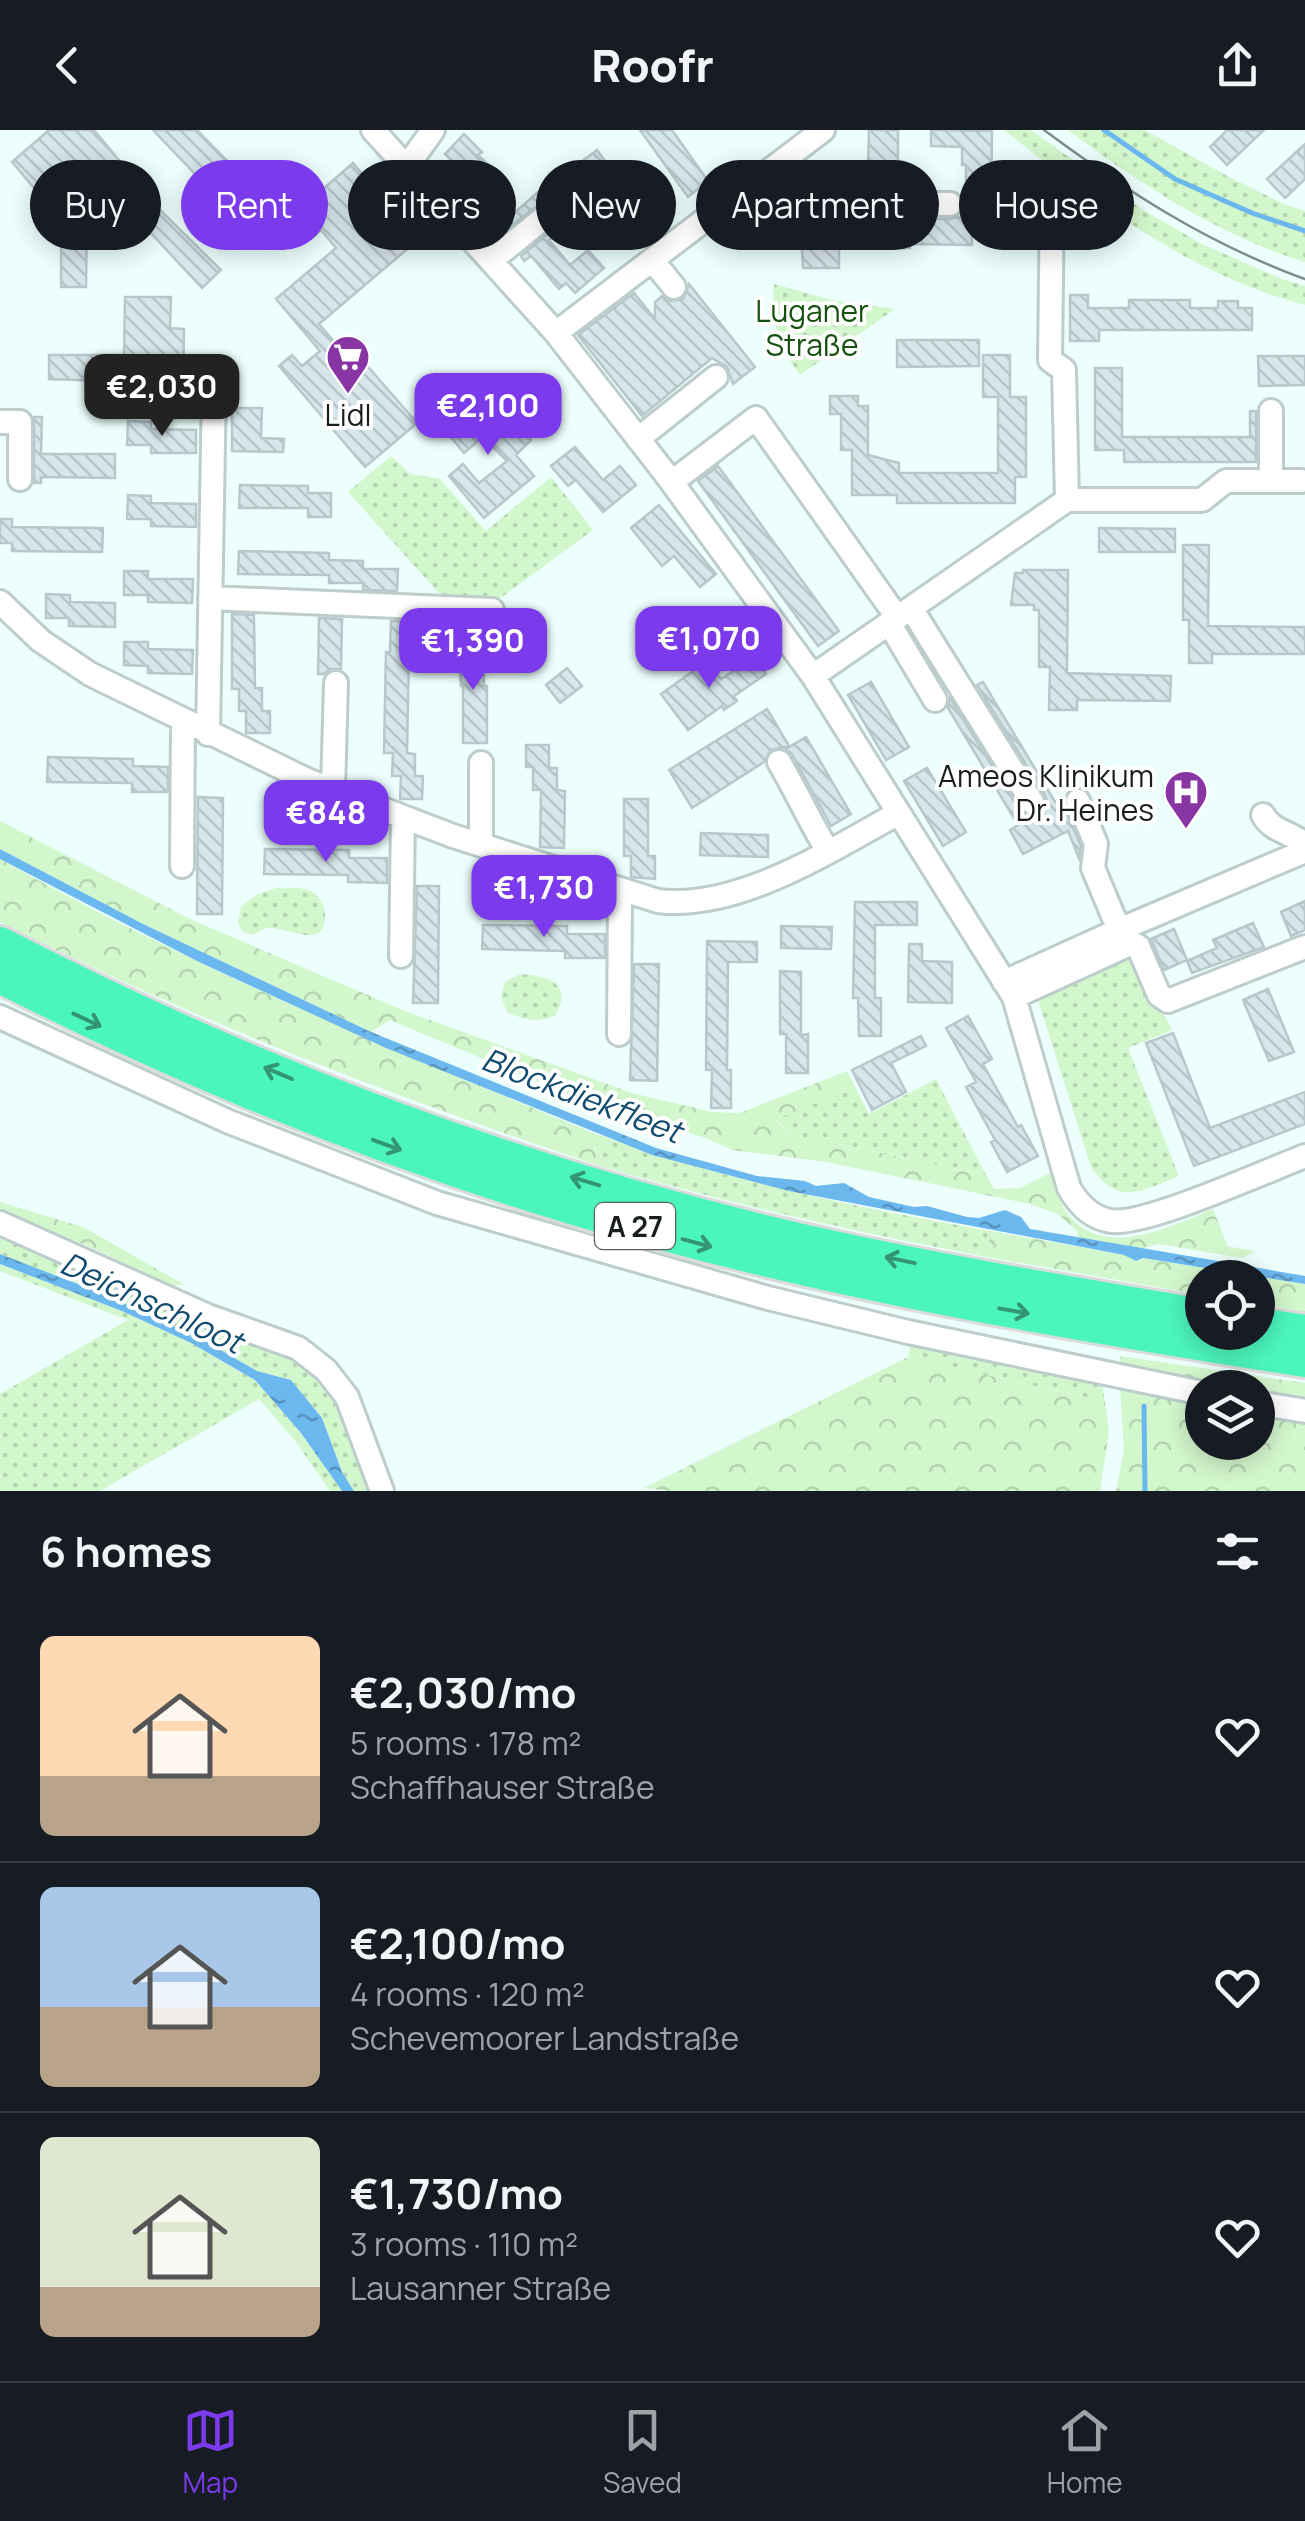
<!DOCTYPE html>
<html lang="en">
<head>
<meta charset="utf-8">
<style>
  body { margin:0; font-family:Manrope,sans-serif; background:#20242c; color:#f1f3f6; height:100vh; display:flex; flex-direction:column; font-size:38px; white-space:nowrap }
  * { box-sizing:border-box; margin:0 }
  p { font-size:32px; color:#9ea1a6 }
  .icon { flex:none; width:55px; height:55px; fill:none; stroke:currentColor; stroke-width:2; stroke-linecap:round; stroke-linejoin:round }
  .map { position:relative; height:1361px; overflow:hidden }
  .details { display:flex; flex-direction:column; background:#171b24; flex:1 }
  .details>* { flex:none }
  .banner { position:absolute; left:30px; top:30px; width:1245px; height:90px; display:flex; gap:20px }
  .tools { position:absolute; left:1185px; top:1130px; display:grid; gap:20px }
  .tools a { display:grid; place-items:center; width:90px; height:90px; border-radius:50%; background:#171b24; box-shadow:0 5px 25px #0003; font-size:50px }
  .price { position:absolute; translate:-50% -85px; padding:0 22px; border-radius:20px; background:#7c3aed; color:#fff; font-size:32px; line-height:65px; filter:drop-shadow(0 2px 5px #0008) }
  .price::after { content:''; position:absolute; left:50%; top:60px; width:30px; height:22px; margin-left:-15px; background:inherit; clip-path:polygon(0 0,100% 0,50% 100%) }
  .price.current { background:#222; color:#fff }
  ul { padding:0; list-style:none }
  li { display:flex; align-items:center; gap:30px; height:250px; padding:0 40px }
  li+li { border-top:2px solid #363941 }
  li span { display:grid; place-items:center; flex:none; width:280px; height:200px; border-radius:15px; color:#555 }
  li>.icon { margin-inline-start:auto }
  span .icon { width:120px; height:120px; fill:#fffc; stroke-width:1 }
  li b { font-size:42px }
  h2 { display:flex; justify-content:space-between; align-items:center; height:120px; padding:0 40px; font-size:42px }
  .chip { padding:0 35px; border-radius:45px; background:#171b24; box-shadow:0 5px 25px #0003; font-size:35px; line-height:90px }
  .chip.current { background:#7c3aed; color:#fff }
  header { display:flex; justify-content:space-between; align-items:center; height:130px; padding:0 40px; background:#171b24; font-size:45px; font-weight:800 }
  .tabs { display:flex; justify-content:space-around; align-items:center; height:140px; border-top:2px solid #363941; background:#171b24; font-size:28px; color:#9ea1a6 }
  .tabs a { display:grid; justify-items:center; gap:5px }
  .tabs .current { color:#7c3aed }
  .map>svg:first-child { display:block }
</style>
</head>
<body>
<header><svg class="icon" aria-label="back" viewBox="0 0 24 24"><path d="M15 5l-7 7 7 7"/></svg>Roofr<svg class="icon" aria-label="share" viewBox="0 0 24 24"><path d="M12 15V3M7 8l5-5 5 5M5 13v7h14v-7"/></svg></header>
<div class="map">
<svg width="1305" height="1361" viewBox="0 0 1305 1361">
  <defs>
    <pattern id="green-dots" width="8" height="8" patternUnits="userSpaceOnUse" patternTransform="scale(2.5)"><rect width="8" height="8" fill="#d3f7cd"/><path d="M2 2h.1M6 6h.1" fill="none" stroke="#b4d3b0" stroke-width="1.8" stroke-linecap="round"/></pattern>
    <pattern id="forest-crowns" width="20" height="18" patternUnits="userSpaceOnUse" patternTransform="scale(2.5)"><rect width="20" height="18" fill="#d3f7cd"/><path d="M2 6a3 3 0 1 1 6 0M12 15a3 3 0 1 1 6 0" fill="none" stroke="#b4d3b0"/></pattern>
    <pattern id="water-ripples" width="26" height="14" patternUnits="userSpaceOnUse" patternTransform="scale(2.5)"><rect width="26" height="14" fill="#6bb8ee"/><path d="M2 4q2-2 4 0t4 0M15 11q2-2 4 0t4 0" fill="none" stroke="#5795c0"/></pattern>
    <pattern id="building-back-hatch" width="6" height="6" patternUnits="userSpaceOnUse" patternTransform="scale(2.5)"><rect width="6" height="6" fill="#d6e6eb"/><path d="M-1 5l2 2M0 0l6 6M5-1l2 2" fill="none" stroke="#b7c5c9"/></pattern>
  </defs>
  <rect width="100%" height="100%" fill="#edfffd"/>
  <path fill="url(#green-dots)" d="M1004,0h27l112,80 61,35 78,34 23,7v19c-114,-30 -210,-102 -301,-175z
    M1068,0h77l84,47 57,28 19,6v51c-87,-27 -165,-78 -237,-132z
    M774,154l58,16 63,9 -95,66c-22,-31 -29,-53 -26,-91z
    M391,326l19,18 30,5 46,52 65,-54 42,53 -98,72h-48l-99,-110z
    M276,758c13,0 28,-2 39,6 6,5 10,13 10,21 1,38 -42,10 -58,13 -4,1 -10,5 -14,7l-10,-3 -5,-9 3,-16 15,-12z
    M1122,826l13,2c5,14 8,34 18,46 9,12 13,10 19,26l-44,18 51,128c-38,15 -60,31 -88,-9l-54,-170z
    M520,844c29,2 54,9 35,42 -19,7 -30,4 -48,-4l-6,-15 4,-15z
    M936,949l50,96 -196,-41 -15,-15 80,-32 14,27z
    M596,1004c129,47 265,74 400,98l-20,23c-128,-25 -254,-53 -379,-90z
    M0,1101l284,117 48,37 43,106h-21l-12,-19 -20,-54 -31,-38 -34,-9 -50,-29 -98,-46 -109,-42z
    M0,1134l122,47 69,32 64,37 46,53 41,58h-12l-34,-49 -37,-43 -159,92h-100v-97l128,-74 -128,-49z
    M911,1211l191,40 3,21 -197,-45z"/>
  <path fill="url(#forest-crowns)" d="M0,691l190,98 215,92 227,82 80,19 28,1 107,-42 8,16 -80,33 15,14 196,41 8,14 26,-1 30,-15c6,14 10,33 20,44 37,42 102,9 143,-8l15,38 28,4 -14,7 -84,-14 -19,5 -61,-10 -1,-8 -19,-17 -28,-10 -204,-42 -93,-12 -30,-13 -109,-32 -204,-85 -19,12 -228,-108 -143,-75z
    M0,729c191,108 394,192 596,275l1,31c-204,-69 -405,-145 -597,-243z
    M0,1072l83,25 102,58h-15l-80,-38 -90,-34z
    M996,1102l128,23 12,6 7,-3 162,26v28l-47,-8v-26h-56v17l-226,-40z
    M1120,1226l185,27v18l-47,-8v-5l-29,-1 -107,-19z
    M908,1227l197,45 4,30 -9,59h-430l-26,-3z
    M1120,1259l82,15v38h56v-27l47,8v68h-189l8,-41z"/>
  <path fill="url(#water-ripples)" d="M0,719l143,75 228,108 285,116 101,28 48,5 11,5 28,-3 25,14 45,10 13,-1 40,11 12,1 26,-8 16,7 9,12 275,47v8l-162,-26 -7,3 -12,-6 -335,-64 -137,-36 -266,-107 -189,-87 -197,-102z
    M0,1124l109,42 98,46 50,29 34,9 31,38 20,54 12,19h-12l-41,-58 -46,-53 -64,-37 -69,-32 -122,-47z"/>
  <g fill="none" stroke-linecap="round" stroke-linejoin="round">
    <path stroke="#6bb8ee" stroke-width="5" d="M1104,0l71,49 77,34 53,18
      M1144,1276l1,85"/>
  </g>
  <path fill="url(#building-back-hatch)" stroke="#b7c7cb" stroke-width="2.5" d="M49,0h45l67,81 60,59 -19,18 -82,-88 4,-3 -16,-18 -45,41h24l-1,67h-25v-67l-49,-58z
    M153,0h44l43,44 -24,22z
    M640,0h32l36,51 -20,16z
    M869,0h29v32h-30z
    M931,0l61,1 -1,97h-5v5h-14v12l-62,-1v4h-35v-6h-36v26h-36l-3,-50 110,4v-3h40l16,-4v-50h-4v-18l-31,-1z
    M1227,0h37l-37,35 -17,-18z
    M464,4l18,18 -4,3 30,30 -19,19 -18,-19 3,-3 -29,-28z
    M1305,14v35l-20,19 -18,-19z
    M597,20l56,76 -21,16 -16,-21 3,-2 -42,-54z
    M353,33l65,77 -99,84 18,21 7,-6 73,84 -52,44 -86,-101 13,-11 10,11 18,-15 -44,-52 60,-51 -15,-18 -9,8 -25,-30 -41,39 -23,-25 61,-58 31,32z
    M546,55l8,8 -55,42 -4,-5z
    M567,88l4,4 -22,18 21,25 18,-15 16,18 -29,25 -9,-10 -7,6 -28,-33 -7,5 -3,-5z
    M689,154l66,83 -22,17 -6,-17 -15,-9 -70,58 -64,-81 56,-42 21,26v-17l7,-6 8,5 13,-2z
    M1070,165h18v13h41v-8h61v8h28v-7h20v7h14v22h-153v11h-29z
    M125,167h46l-1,31 14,1 -1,55 -134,-5v-24h75z
    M897,210h82v26l-82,1z
    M983,225h27v42h16v80h-11v26h-118v-8h-45v-45h-11v-36h-11v-18h28v10h10v49l31,8v10h99v-76h-15z
    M1258,226h47v29l-46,1z
    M1095,238h27v69h128v-26h6v51h-132v-12h-29z
    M472,269l31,37 12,-12 16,16 -15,15 18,21 -50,42 -35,-42 14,-12 16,19 28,-22 -24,-24 -19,16 -23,-28z
    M232,278h30l-1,30 23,1 -1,13 -51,-1z
    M34,287h8l-1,37h74v24l-74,-1v6h-7z
    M128,291l23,1v7l45,1v23h-45v-8h-24z
    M575,317l28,33 17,-14 16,19 -33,27 -27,-32 -8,6 -17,-20z
    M718,336l121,165 -21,15 -120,-165z
    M240,355l68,1v7h23v24h-23v-9h-69z
    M128,365l23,1v7l45,1v23l-45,-1v-7h-24z
    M659,375l57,69 -16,13 -26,-31 -12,10 -31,-38z
    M0,389h12v8l91,1 -1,24 -90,-1v-8h-12z
    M1099,398l76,1v23h-76z
    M1183,415h26l-1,81 97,1v27h-93v9h-23v-43h-6z
    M239,421l90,2v7l34,1v8h35l-1,22 -34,-1v-7h-34v-8l-91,-1z
    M1023,440h45l-1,103 104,3 -1,25 -93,-1v10h-28l1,-43h-11v-57h-5v-5h-23l4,-32h8z
    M124,441h24v8h45l-1,24 -44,-1v-7h-24z
    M46,464l24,1v7l45,1v24l-46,-1v-8h-23z
    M723,480l14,20 -11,7 4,5 -15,11 -18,-25z
    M232,484l22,1 1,73h7v23h8v22h-24v-22h-7v-22h-7z
    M319,488l23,1 -1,50h-11l-6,5h-6z
    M391,491l23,1v30h-5l-2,101 8,1v22h8l-1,23h-22l1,-23h-9l1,-23h-9l2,-101h4z
    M459,511h23l2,45h3v57h-24v-57h-2z
    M124,512h24v7l45,1 -1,24 -44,-1v-7l-24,-1z
    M755,527l11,17 -32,22 3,5 -13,9 -2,-4 -34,24 -27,-36 46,-33 14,18z
    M567,538l15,18 -22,17 -14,-18z
    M871,552l38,65 -23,13 -38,-65z
    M983,552l72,120 9,-5v10l17,39 -2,12 -11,-27 -45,23 -13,-24 8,-5 -70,-117 2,-10 70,113 12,6 9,-3 6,-12 -2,-7 -68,-110z
    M767,579l22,37 -18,4 -7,12 -72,46 -23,-38z
    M806,607l45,77 -20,12 -39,-72 -6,-5z
    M526,615h23v23h8v22l8,1 -1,57 -24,-1 1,-57h-8v-23h-7z
    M48,627l85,2v7l35,1v25h-36v-9l-85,-1z
    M927,638l39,64 -23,14 -39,-65z
    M198,667l25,1 -1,116h-25z
    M624,669h24v57h7v23l-24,-2v-21h-7z
    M701,703l67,2v22l-68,-2z
    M265,719l84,1v8h38v25l-39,-1v-7l-84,-1z
    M417,756h22l-1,117h-25z
    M1305,771v29l-14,6 -10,-24z
    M855,772h62v23h-42v73h6v38h-22l-1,-38h-5z
    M1253,793l11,24 -72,26 -5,-12 30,-13 -4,-8z
    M483,795l84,1v8h38v24h-40v-7l-83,-2z
    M781,796l51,1 -1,22 -50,-1z
    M1174,799l13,31 -23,10 -13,-31z
    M707,811l50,1v20h-29l-1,108h4v38h-20l1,-38h-6z
    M909,814h13v17l30,1v41l-44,-1z
    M634,834h25l-2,117 -27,-1z
    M780,841l21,1v63l7,-1v39h-22v-39h-6z
    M1268,859l26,63 -25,9 -26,-61z
    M968,886l24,43 -9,5 35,63 3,-2 17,31 -31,16 -16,-30 4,-2 -29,-53 10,-5 -30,-54z
    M1173,903l37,95 95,-36v32l-111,42 -48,-123z
    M921,906l5,10 -35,17 15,29 -34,18 -20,-40z"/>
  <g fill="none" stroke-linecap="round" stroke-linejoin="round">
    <defs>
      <path id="minor" d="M373,0l183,203 112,144 145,199 201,321 55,191c9,16 23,30 42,33 34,5 155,-50 194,-65
        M407,36l26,-36
        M765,44l22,29 163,1
        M1052,65l-2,165 14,10 3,130
        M492,130l64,-52
        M652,130l22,27
        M556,203l267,-203
        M0,292h20v57
        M638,309l78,-62
        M1271,351v-70
        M672,352l84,-64 141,199
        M210,468l282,12
        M0,472l41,39 49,33 217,106 146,56 205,65c79,10 171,-50 239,-87
        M911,478l121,194
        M889,493l46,77
        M813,546l254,-176h135l24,-19h75
        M208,604l6,-348
        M779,632c18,30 30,59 49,89
        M481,633v82
        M333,660l3,-107
        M1078,671l18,43 -3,24 26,62 186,-79
        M1263,685c9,16 27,17 42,29
        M182,736l1,-145
        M401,826l2,-139
        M1004,852l115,-52
        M1014,867l118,-54 6,3 21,49 9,6 137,-54
        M0,887l227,104 210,82 331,95 140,34 294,61
        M619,904l1,-143
        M0,1093l208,93 90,32 28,22 21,27 35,94
        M1258,1273l47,8"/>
      <path id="highway" d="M0,813c265,137 546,241 838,305 120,26 243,46 364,67
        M0,847c186,95 380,174 581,234 236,71 481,112 724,150
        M1258,1194l47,7"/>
    </defs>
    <use href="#minor" stroke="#bccdcc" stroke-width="28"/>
    <use href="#highway" stroke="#dadbdb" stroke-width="38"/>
    <use href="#minor" stroke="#fff" stroke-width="22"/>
    <use href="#highway" stroke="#4bf6be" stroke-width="32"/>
    <path stroke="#808c8a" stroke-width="2.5" d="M1044,0c84,62 162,113 261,149"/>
  </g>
  <defs><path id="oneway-shaft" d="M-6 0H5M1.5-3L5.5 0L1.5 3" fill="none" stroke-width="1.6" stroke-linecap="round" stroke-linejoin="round" transform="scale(2.5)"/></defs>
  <g stroke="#349576">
    <use href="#oneway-shaft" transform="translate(87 890) rotate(25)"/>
    <use href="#oneway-shaft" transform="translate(278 943) rotate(-157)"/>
    <use href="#oneway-shaft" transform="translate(387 1015) rotate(20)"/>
    <use href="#oneway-shaft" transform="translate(585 1051) rotate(-163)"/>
    <use href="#oneway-shaft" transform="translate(697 1113) rotate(15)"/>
    <use href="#oneway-shaft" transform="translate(900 1130) rotate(-168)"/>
    <use href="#oneway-shaft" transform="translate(1014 1181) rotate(10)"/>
  </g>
  <defs>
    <symbol id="supermarket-pin" viewBox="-11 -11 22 30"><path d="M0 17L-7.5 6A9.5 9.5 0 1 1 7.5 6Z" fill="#8936a5" stroke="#fff"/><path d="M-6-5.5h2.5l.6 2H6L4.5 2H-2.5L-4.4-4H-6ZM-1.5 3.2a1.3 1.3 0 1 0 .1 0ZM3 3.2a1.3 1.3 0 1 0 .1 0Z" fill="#fff"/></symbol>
    <symbol id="hospital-pin" viewBox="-11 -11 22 30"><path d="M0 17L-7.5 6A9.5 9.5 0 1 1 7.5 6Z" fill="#8936a5" stroke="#fff"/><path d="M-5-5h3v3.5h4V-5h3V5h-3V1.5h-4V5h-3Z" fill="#fff"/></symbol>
  </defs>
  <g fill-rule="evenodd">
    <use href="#supermarket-pin" x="323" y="202" width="50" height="68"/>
    <use href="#hospital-pin" x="1161" y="637" width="50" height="68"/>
  </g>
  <g text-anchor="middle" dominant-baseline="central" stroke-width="8" stroke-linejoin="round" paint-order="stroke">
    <rect fill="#fff" stroke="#5d6261" stroke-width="2.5" x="595" y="1073" width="80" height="46" rx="8"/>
    <g font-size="28" font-weight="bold" fill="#181e1d">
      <text x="635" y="1096">A 27</text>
    </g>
    <g font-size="30" fill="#16500f" stroke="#fff">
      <text x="812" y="180">Luganer<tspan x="812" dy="34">Straße</tspan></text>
    </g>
    <g font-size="30" fill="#181e1d" stroke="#fff">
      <text x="348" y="284">Lidl</text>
      <text x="1154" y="645" text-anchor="end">Ameos Klinikum<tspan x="1154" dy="34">Dr. Heines</tspan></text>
    </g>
    <g font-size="32" font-style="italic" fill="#114c70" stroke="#fff">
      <text transform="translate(582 965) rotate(21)">Blockdiekfleet</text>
      <text transform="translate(152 1172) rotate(25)">Deichschloot</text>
    </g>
  </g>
</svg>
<div class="tools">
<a><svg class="icon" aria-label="locate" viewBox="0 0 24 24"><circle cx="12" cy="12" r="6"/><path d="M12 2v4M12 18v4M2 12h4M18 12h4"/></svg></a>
<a><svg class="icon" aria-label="layers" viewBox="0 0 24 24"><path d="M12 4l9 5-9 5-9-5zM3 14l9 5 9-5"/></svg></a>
</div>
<b class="price current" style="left:162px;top:309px">€2,030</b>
<b class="price" style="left:488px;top:328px">€2,100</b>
<b class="price" style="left:709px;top:561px">€1,070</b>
<b class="price" style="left:473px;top:563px">€1,390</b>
<b class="price" style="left:326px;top:735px">€848</b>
<b class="price" style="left:544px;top:810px">€1,730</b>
<div class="banner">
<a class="chip">Buy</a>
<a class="chip current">Rent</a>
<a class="chip">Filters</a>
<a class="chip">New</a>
<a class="chip">Apartment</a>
<a class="chip">House</a>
</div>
</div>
<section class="details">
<h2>6 homes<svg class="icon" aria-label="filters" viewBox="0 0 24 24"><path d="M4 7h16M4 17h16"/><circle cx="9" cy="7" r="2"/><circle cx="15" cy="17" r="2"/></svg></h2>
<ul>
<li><span style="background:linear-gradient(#ffd9b3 70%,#b9a48a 0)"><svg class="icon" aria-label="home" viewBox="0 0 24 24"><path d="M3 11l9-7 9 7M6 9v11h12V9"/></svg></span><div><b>€2,030/mo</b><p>5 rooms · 178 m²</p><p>Schaffhauser Straße</p></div><svg class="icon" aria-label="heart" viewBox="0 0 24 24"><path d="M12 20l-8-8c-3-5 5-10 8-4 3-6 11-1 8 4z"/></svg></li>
<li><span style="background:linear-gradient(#a9c7e8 60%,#b9a48a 0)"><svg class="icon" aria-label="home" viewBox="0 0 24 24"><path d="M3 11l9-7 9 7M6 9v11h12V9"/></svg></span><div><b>€2,100/mo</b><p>4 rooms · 120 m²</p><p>Schevemoorer Landstraße</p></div><svg class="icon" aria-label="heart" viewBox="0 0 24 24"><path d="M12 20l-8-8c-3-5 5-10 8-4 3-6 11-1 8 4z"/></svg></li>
<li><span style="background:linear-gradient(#dfe7d0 75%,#b9a48a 0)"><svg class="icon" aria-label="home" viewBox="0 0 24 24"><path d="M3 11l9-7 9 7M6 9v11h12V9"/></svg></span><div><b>€1,730/mo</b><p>3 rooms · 110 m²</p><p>Lausanner Straße</p></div><svg class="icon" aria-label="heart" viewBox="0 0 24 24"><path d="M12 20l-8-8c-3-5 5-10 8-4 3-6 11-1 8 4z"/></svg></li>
</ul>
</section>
<nav class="tabs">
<a class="current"><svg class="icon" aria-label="map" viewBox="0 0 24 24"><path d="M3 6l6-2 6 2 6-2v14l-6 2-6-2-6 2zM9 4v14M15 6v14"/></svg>Map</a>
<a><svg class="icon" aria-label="saved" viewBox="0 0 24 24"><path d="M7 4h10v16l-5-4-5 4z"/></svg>Saved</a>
<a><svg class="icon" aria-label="home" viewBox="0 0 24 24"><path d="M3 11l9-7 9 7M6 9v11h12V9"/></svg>Home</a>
</nav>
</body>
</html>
